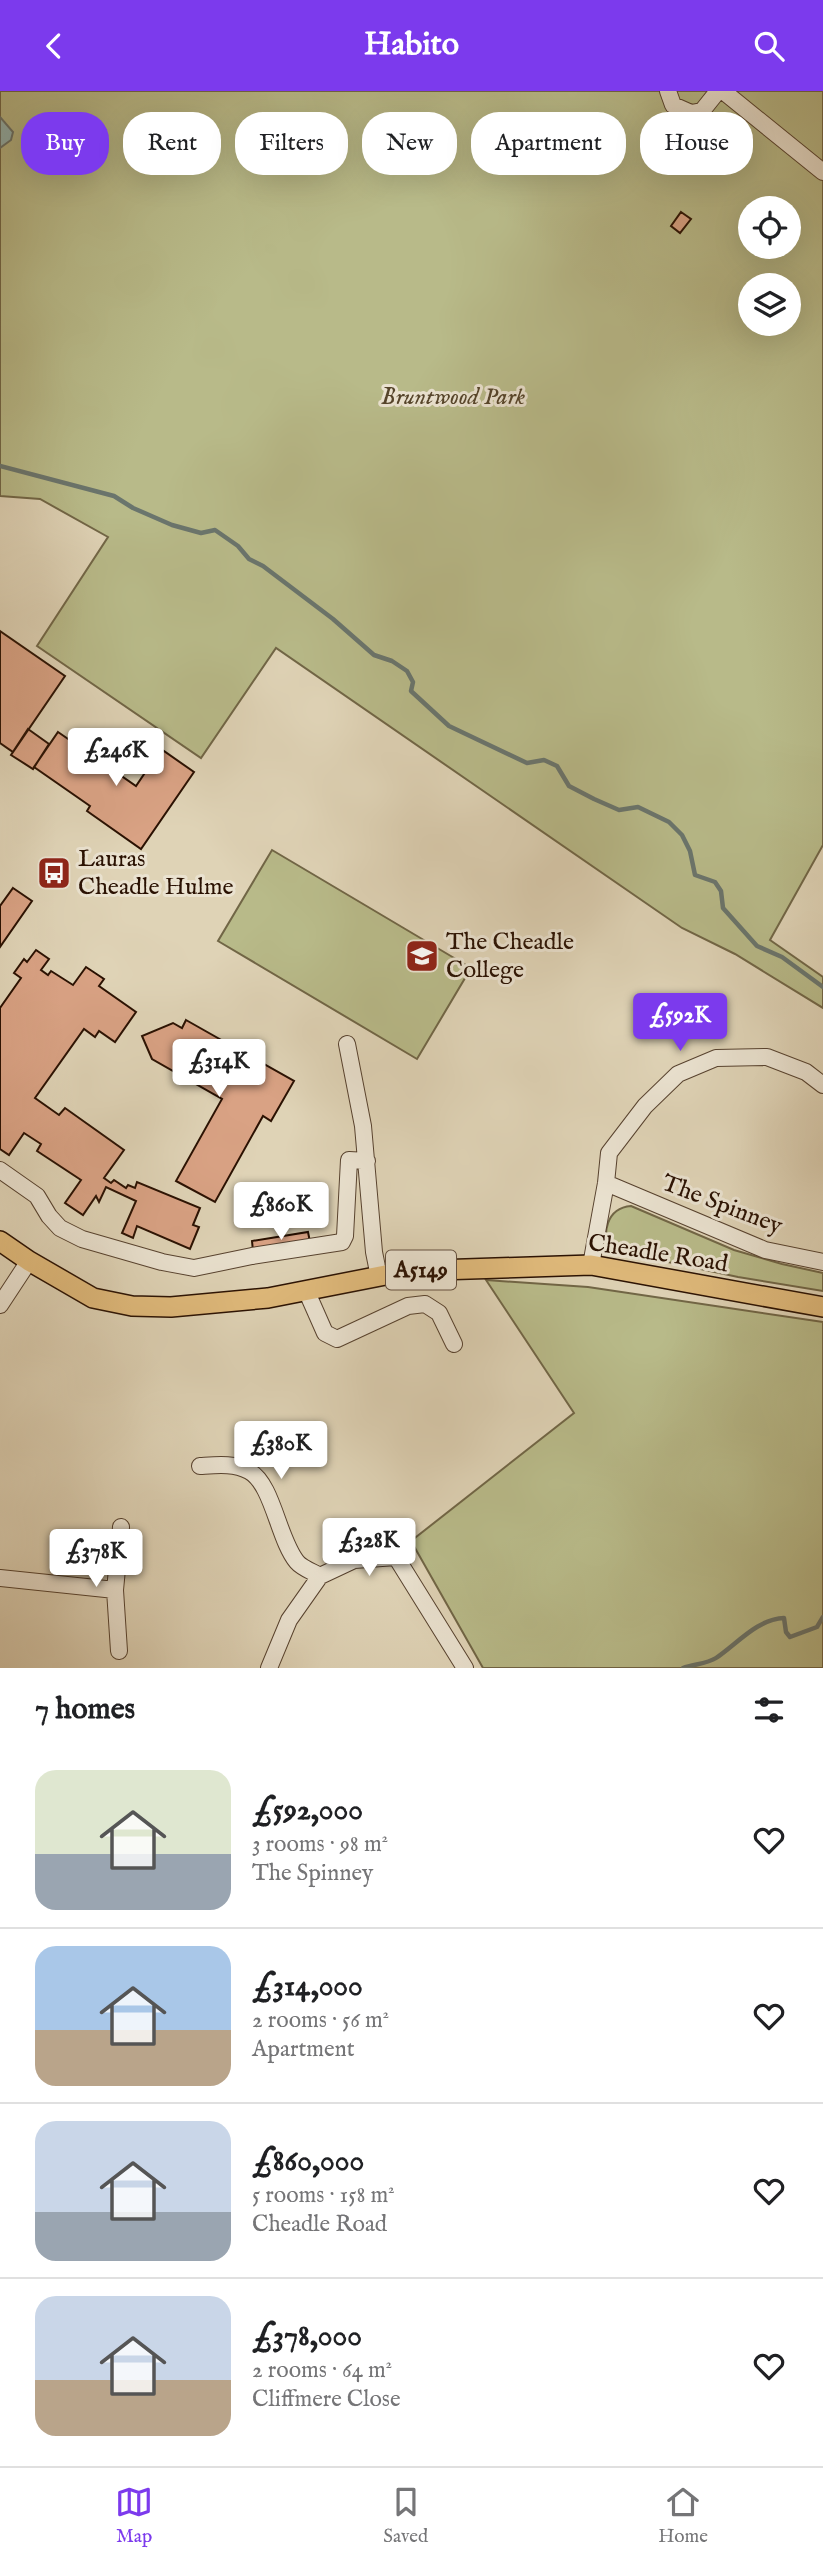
<!DOCTYPE html>
<html lang="en">
<head>
<meta charset="utf-8">
<style>
  body { margin:0; font-family:"IM FELL English",serif; background:#f2f2f2; color:#202124; height:100vh; display:flex; flex-direction:column; font-size:26px; white-space:nowrap }
  * { box-sizing:border-box; margin:0 }
  p { font-size:23px; color:#757577 }
  .icon { flex:none; width:38px; height:38px; fill:none; stroke:currentColor; stroke-width:2; stroke-linecap:round; stroke-linejoin:round }
  .map { position:relative; height:1577px; overflow:hidden }
  .drawer { display:flex; flex-direction:column; background:#fff; flex:1 }
  .drawer>* { flex:none }
  .guide { position:absolute; left:21px; top:21px; width:782px; height:63px; display:flex; gap:14px }
  .buttons { position:absolute; left:738px; top:105px; display:grid; gap:14px }
  .buttons a { display:grid; place-items:center; width:63px; height:63px; border-radius:50%; background:#fff; box-shadow:0 7px 28px #0002; font-size:35px }
  .price { position:absolute; translate:-50% -60px; padding:0 16px; border-radius:7px; background:#fff; color:#222; font-size:23px; line-height:46px; filter:drop-shadow(0 2px 4px #0008) }
  .price::after { content:''; position:absolute; left:50%; top:42px; width:21px; height:16px; margin-left:-10px; background:inherit; clip-path:polygon(0 0,100% 0,50% 100%) }
  .price.on { background:#7c3aed; color:#fff }
  ul { padding:0; list-style:none }
  li { display:flex; align-items:center; gap:21px; height:175px; padding:0 35px }
  li+li { border-top:2px solid #e0e0e0 }
  li span { display:grid; place-items:center; flex:none; width:196px; height:140px; border-radius:21px; color:#555 }
  li>.icon { margin-inline-start:auto }
  span .icon { width:84px; height:84px; fill:#fffc; stroke-width:1 }
  li b { font-size:30px }
  h2 { display:flex; justify-content:space-between; align-items:center; height:84px; padding:0 35px; font-size:30px }
  .chip { padding:0 24px; border-radius:28px; background:#fff; box-shadow:0 7px 28px #0002; font-size:24px; line-height:63px }
  .chip.on { background:#7c3aed; color:#fff }
  header { display:flex; justify-content:space-between; align-items:center; height:91px; padding:0 35px; background:#7c3aed; color:#fff; font-size:32px; font-weight:700 }
  .menu { display:flex; justify-content:space-around; align-items:center; height:98px; border-top:2px solid #e0e0e0; background:#fff; font-size:19px; color:#757577 }
  .menu a { display:grid; justify-items:center; gap:4px }
  .menu .on { color:#7c3aed }
  .map>svg:first-child { display:block }
</style>
</head>
<body>
<header><svg class="icon" aria-label="back" viewBox="0 0 24 24"><path d="M15 5l-7 7 7 7"/></svg>Habito<svg class="icon" aria-label="search" viewBox="0 0 24 24"><circle cx="10" cy="10" r="6"/><path d="M15 15l6 6"/></svg></header>
<div class="map">
<svg width="823" height="1577" viewBox="0 0 823 1577">
  <rect width="100%" height="100%" fill="#dfd3b6"/>
  <filter id="stains"><feTurbulence type="fractalNoise" baseFrequency=".00286" numOctaves="4"/><feColorMatrix values="0 0 0 0 .2 0 0 0 0 .09 0 0 0 0 .02 0 0 0 .5 -.17"/></filter>
  <radialGradient id="worn" r=".72"><stop offset=".6" stop-color="#630" stop-opacity="0"/><stop offset="1" stop-color="#630" stop-opacity=".3"/></radialGradient>
  <path fill="#b8ba89" stroke="#716646" stroke-width="2" fill-rule="evenodd" d="M0,0h823v754l-53,95 53,37v31l-88,-54 -53,-26 -406,-280 -75,110 -164,-112 71,-109 -68,-38 -40,-3zM751,117h38v39h-38zM751,194h38v39h-38z
    M272,759l199,118 -54,91 -199,-118z
    M631,1115l103,44 48,14 41,9v18l-85,-14 -98,-21 -28,-3c-12,-19 -5,-45 19,-47z
    M486,1189l102,7 235,35v346h-340l-72,-127 163,-128z"/>
  <path fill="#94b7b4" stroke="#6a756d" stroke-width="2" d="M0,26l13,15 -2,8 -11,8z"/>
  <g fill="none" stroke-linecap="round" stroke-linejoin="round">
    <path stroke="#6a756d" stroke-width="4.5" d="M0,375l114,30 19,12 39,17 29,8 14,-3 23,16 11,13 14,7 70,53 41,36 18,6 15,10 6,11 -2,9 38,35 78,37 17,-3 13,6 12,20 25,13 25,11 19,-3 31,15 13,13 8,16 5,24 20,7 6,9 2,17 34,38 25,11 41,30
      M683,1577c10,-4 24,-4 33,-10 21,-14 41,-39 68,-40l2,14 4,5 27,-10 6,-10"/>
  </g>
  <path fill="#d9a284" stroke="#2a1102" stroke-width="2" d="M681,121l10,7 -11,14 -9,-7z
    M0,540l65,45 -52,76 -13,-9z
    M28,638l21,15 -16,25 -22,-14z
    M58,641l78,54 25,-37 33,23 -53,77 -54,-38 3,-5 -56,-39z
    M13,797l19,13 -32,46v-41z
    M36,859l13,9 -8,11 7,5 3,-4 22,14 13,-18 18,12 -5,7 37,26 -21,30 -16,-11 -4,6 -11,-8 -49,69 24,17 6,-7 59,42 -20,28 7,5 3,-3 12,8 2,-3 7,3 2,-6 63,26 -7,17 6,2 -9,22 -53,-23 -4,12 -11,-5 14,-32 -30,-14 -7,15 -3,-6 -13,19 -18,-12 16,-23 -44,-29 4,-7 -17,-11 -15,22 -9,-6v-141l21,-30 -7,-5 10,-14 3,3z
    M186,929l108,61 -23,40 -8,-5 -48,86 -39,-21 46,-82 -70,-40 -10,-23 31,-13 9,5z
    M308,1141l2,10 -57,9 -1,-10z"/>
  <g fill="none" stroke-linecap="round" stroke-linejoin="round">
    <defs>
      <path id="minor" d="M668,0l5,14 18,8 11,-2 16,-20
        M723,0l100,81
        M347,953l16,82 11,126 5,25
        M0,1079l37,26 12,20 11,12 22,11 80,23 32,6 58,-12 90,-14 3,-6 4,-76 18,1
        M606,1092l159,67 58,12
        M591,1174l15,-82 3,-30 36,-47 33,-32 38,-16 51,-1 39,15 17,13
        M306,1199l19,43 12,6 71,-33 17,-2 14,9 15,31
        M0,1214l29,-44
        M200,1375c17,-1 34,-3 49,5 24,13 29,68 48,91 5,6 16,10 23,14
        M0,1487l115,12
        M119,1560l-4,-61 6,-63
        M269,1577l20,-48 31,-44 34,-16 42,-3 69,111"/>
      <path id="major" d="M0,1150l29,20 64,37 39,8 39,1 97,-9 138,-27 185,-6 232,42"/>
    </defs>
    <use href="#minor" stroke="#57422f" stroke-width="18"/>
    <use href="#major" stroke="#2a1102" stroke-width="22"/>
    <use href="#minor" stroke="#eae2d0" stroke-width="16"/>
    <use href="#major" stroke="#e0ba7b" stroke-width="19"/>
  </g>
  <defs>
    <symbol id="bus-square" viewBox="-11 -11 22 22"><rect x="-9" y="-9" width="18" height="18" rx="4" fill="#8f2418" stroke="#eae2d0"/><path d="M-5-6H5V4H4V6H2V4H-2V6H-4V4H-5ZM-3.5-4V0h7V-4ZM-3.5 1.2v1.5H-2V1.2ZM2 1.2v1.5H3.5V1.2Z" fill="#fff"/></symbol>
    <symbol id="university-square" viewBox="-11 -11 22 22"><rect x="-9" y="-9" width="18" height="18" rx="4" fill="#8f2418" stroke="#eae2d0"/><path d="M0-5L7-2L0 1L-7-2ZM-4 1L0 2.5L4 1V4Q0 6-4 4Z" fill="#fff"/></symbol>
  </defs>
  <g fill-rule="evenodd">
    <use href="#bus-square" x="35" y="763" width="38" height="38"/>
    <use href="#university-square" x="403" y="846" width="38" height="38"/>
  </g>
  <g text-anchor="middle" dominant-baseline="central" stroke-width="6" stroke-linejoin="round" paint-order="stroke">
    <rect fill="#eae2d0" stroke="#645040" stroke-width="2" x="386" y="1159.5" width="70" height="39" rx="5"/>
    <g font-size="23" font-weight="bold" fill="#2a1102">
      <text x="421" y="1179">A5149</text>
    </g>
    <g font-size="24" font-style="italic" fill="#55442a" stroke="#eae2d0">
      <text x="453" y="306">Bruntwood Park</text>
    </g>
    <g font-size="24" fill="#2a1102" stroke="#eae2d0" text-anchor="start">
      <text x="78" y="768">Lauras<tspan x="78" dy="28">Cheadle Hulme</tspan></text>
      <text x="446" y="851">The Cheadle<tspan x="446" dy="28">College</tspan></text>
    </g>
    <g font-size="24" fill="#2a1102" stroke="#eae2d0">
      <text transform="translate(722 1114) rotate(21)">The Spinney</text>
      <text transform="translate(658 1163) rotate(9)">Cheadle Road</text>
    </g>
  </g>
  <rect width="100%" height="100%" filter="url(#stains)"/>
  <rect width="100%" height="100%" fill="url(#worn)"/>
</svg>
<div class="buttons">
<a><svg class="icon" aria-label="locate" viewBox="0 0 24 24"><circle cx="12" cy="12" r="6"/><path d="M12 2v4M12 18v4M2 12h4M18 12h4"/></svg></a>
<a><svg class="icon" aria-label="layers" viewBox="0 0 24 24"><path d="M12 4l9 5-9 5-9-5zM3 14l9 5 9-5"/></svg></a>
</div>
<b class="price" style="left:116px;top:697px">£246K</b>
<b class="price on" style="left:680px;top:962px">£592K</b>
<b class="price" style="left:219px;top:1008px">£314K</b>
<b class="price" style="left:281px;top:1151px">£860K</b>
<b class="price" style="left:281px;top:1390px">£380K</b>
<b class="price" style="left:369px;top:1487px">£328K</b>
<b class="price" style="left:96px;top:1498px">£378K</b>
<div class="guide">
<a class="chip on">Buy</a>
<a class="chip">Rent</a>
<a class="chip">Filters</a>
<a class="chip">New</a>
<a class="chip">Apartment</a>
<a class="chip">House</a>
</div>
</div>
<section class="drawer">
<h2>7 homes<svg class="icon" aria-label="filters" viewBox="0 0 24 24"><path d="M4 7h16M4 17h16"/><circle cx="9" cy="7" r="2"/><circle cx="15" cy="17" r="2"/></svg></h2>
<ul>
<li><span style="background:linear-gradient(#dfe7d0 60%,#9aa5b1 0)"><svg class="icon" aria-label="home" viewBox="0 0 24 24"><path d="M3 11l9-7 9 7M6 9v11h12V9"/></svg></span><div><b>£592,000</b><p>3 rooms · 98 m²</p><p>The Spinney</p></div><svg class="icon" aria-label="heart" viewBox="0 0 24 24"><path d="M12 20l-8-8c-3-5 5-10 8-4 3-6 11-1 8 4z"/></svg></li>
<li><span style="background:linear-gradient(#a9c7e8 60%,#b9a48a 0)"><svg class="icon" aria-label="home" viewBox="0 0 24 24"><path d="M3 11l9-7 9 7M6 9v11h12V9"/></svg></span><div><b>£314,000</b><p>2 rooms · 56 m²</p><p>Apartment</p></div><svg class="icon" aria-label="heart" viewBox="0 0 24 24"><path d="M12 20l-8-8c-3-5 5-10 8-4 3-6 11-1 8 4z"/></svg></li>
<li><span style="background:linear-gradient(#c9d6e8 65%,#9aa5b1 0)"><svg class="icon" aria-label="home" viewBox="0 0 24 24"><path d="M3 11l9-7 9 7M6 9v11h12V9"/></svg></span><div><b>£860,000</b><p>5 rooms · 158 m²</p><p>Cheadle Road</p></div><svg class="icon" aria-label="heart" viewBox="0 0 24 24"><path d="M12 20l-8-8c-3-5 5-10 8-4 3-6 11-1 8 4z"/></svg></li>
<li><span style="background:linear-gradient(#c9d6e8 60%,#b9a48a 0)"><svg class="icon" aria-label="home" viewBox="0 0 24 24"><path d="M3 11l9-7 9 7M6 9v11h12V9"/></svg></span><div><b>£378,000</b><p>2 rooms · 64 m²</p><p>Cliffmere Close</p></div><svg class="icon" aria-label="heart" viewBox="0 0 24 24"><path d="M12 20l-8-8c-3-5 5-10 8-4 3-6 11-1 8 4z"/></svg></li>
</ul>
</section>
<nav class="menu">
<a class="on"><svg class="icon" aria-label="map" viewBox="0 0 24 24"><path d="M3 6l6-2 6 2 6-2v14l-6 2-6-2-6 2zM9 4v14M15 6v14"/></svg>Map</a>
<a><svg class="icon" aria-label="saved" viewBox="0 0 24 24"><path d="M7 4h10v16l-5-4-5 4z"/></svg>Saved</a>
<a><svg class="icon" aria-label="home" viewBox="0 0 24 24"><path d="M3 11l9-7 9 7M6 9v11h12V9"/></svg>Home</a>
</nav>
</body>
</html>
